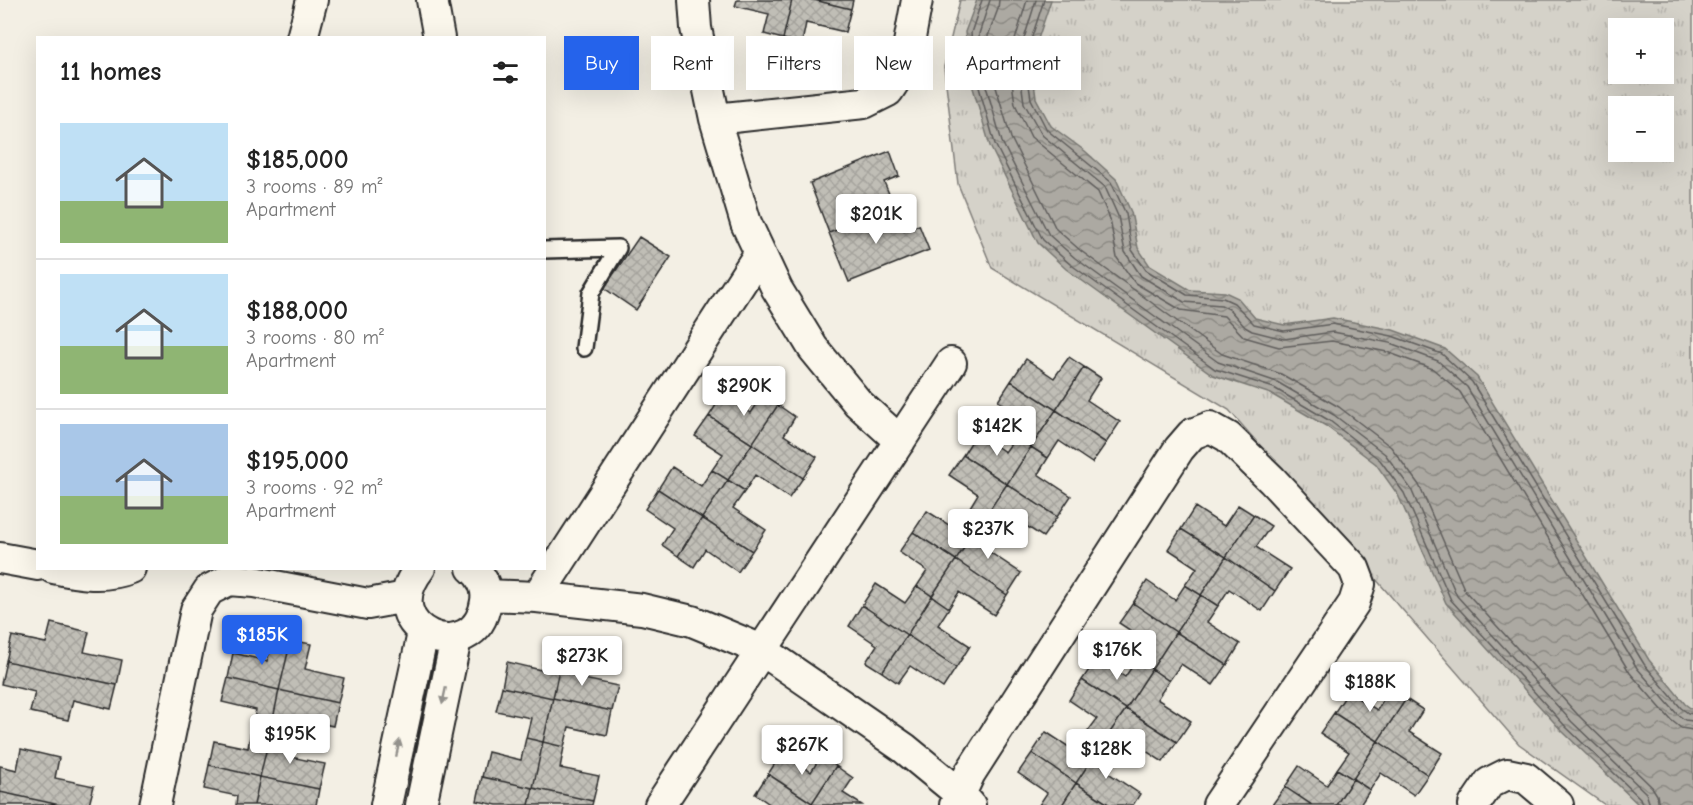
<!DOCTYPE html>
<html lang="en">
<head>
<meta charset="utf-8">
<style>
  body { margin:0; font-family:"Comic Neue",sans-serif; background:#f2f2f2; color:#222; height:100vh; display:flex; flex-direction:column; font-size:22px; white-space:nowrap }
  * { box-sizing:border-box; margin:0 }
  p { font-size:20px; color:#767676 }
  .icon { flex:none; width:33px; height:33px; fill:none; stroke:currentColor; stroke-width:2; stroke-linecap:round; stroke-linejoin:round }
  .map { position:relative; flex:1; overflow:hidden }
  .sheet { position:absolute; left:36px; top:36px; width:510px; height:534px; display:flex; flex-direction:column; background:#fff; border-radius:0px; box-shadow:0 6px 24px #0002 }
  .sheet>* { flex:none }
  .banner { position:absolute; left:564px; top:36px; width:570px; height:54px; display:flex; gap:12px }
  .tools { position:absolute; left:1608px; top:18px; display:grid; gap:12px }
  .tools a { display:grid; place-items:center; width:66px; height:66px; border-radius:0px; background:#fff; box-shadow:0 6px 24px #0002; font-size:30px }
  .price { position:absolute; translate:-50% -51px; padding:0 14px; border-radius:6px; background:#fff; color:#222; font-size:20px; line-height:39px; filter:drop-shadow(0 2px 3px #0008) }
  .price::after { content:''; position:absolute; left:50%; top:36px; width:18px; height:14px; margin-left:-9px; background:inherit; clip-path:polygon(0 0,100% 0,50% 100%) }
  .price.current { background:#2563eb; color:#fff }
  ul { padding:0; list-style:none }
  li { display:flex; align-items:center; gap:18px; height:150px; padding:0 24px }
  li+li { border-top:2px solid #e0e0e0 }
  li span { display:grid; place-items:center; flex:none; width:168px; height:120px; border-radius:0px; color:#555 }
  li>.icon { margin-inline-start:auto }
  span .icon { width:72px; height:72px; fill:#fffc; stroke-width:1 }
  li b { font-size:26px }
  h2 { display:flex; justify-content:space-between; align-items:center; height:72px; padding:0 24px; font-size:26px }
  .chip { padding:0 21px; border-radius:0px; background:#fff; box-shadow:0 6px 24px #0002; font-size:21px; line-height:54px }
  .chip.current { background:#2563eb; color:#fff }
  .map>svg:first-child { display:block }
</style>
</head>
<body>
<div class="map">
<svg width="1693" height="805" viewBox="0 0 1693 805">
  <defs>
    <pattern id="grass-tufts" width="24" height="20" patternUnits="userSpaceOnUse" patternTransform="scale(1.5)"><rect width="24" height="20" fill="#d5d2c9"/><path d="M3 7l-1-3M5 7V3M7 7l1-3M15 17l-1-3M17 17v-4M19 17l1-3" fill="none" stroke="#b7b4ad"/></pattern>
    <pattern id="water-waves" width="16" height="10" patternUnits="userSpaceOnUse" patternTransform="scale(1.5)"><rect width="16" height="10" fill="#aca9a2"/><path d="M0 5q4-4 8 0t8 0" fill="none" stroke="#8c8a84"/></pattern>
    <pattern id="building-cross-hatch" width="8" height="8" patternUnits="userSpaceOnUse" patternTransform="scale(1.5)"><rect width="8" height="8" fill="#c0beb6"/><path d="M0 0l8 8M0 8l8-8" fill="none" stroke="#a5a39d"/></pattern>
  </defs>
  <rect width="100%" height="100%" fill="#f3efe4"/>
  <filter id="ink" filterUnits="userSpaceOnUse"><feTurbulence type="fractalNoise" baseFrequency=".0167" numOctaves="2"/><feDisplacementMap in="SourceGraphic" scale="12" xChannelSelector="R" yChannelSelector="G"/><feConvolveMatrix kernelMatrix="1 2 1 2 8 2 1 2 1" color-interpolation-filters="sRGB"/></filter>
  <g filter="url(#ink)">
    <path fill="url(#grass-tufts)" stroke="#807e7a" stroke-width="1.5" fill-rule="evenodd" d="M960,0h733v805h-88l-86,-61 -290,-334 -237,-142 -34,-84 -14,-117zM1618,28h46v46h-46zM1618,106h46v46h-46z"/>
    <path fill="url(#water-waves)" stroke="#787772" stroke-width="1.5" d="M977,0h74l-20,60 5,38 15,28 34,25 31,28 15,33 7,36 12,18 40,24 35,2 13,6 17,20 29,7 49,-7 60,12 52,19 32,28 172,283 36,44 8,6v95h-54l-77,-74 -116,-128 -48,-108 -22,-31 -50,-38 -55,-32 -58,-19 -147,-106 -28,-26 -48,-97 -21,-72 -4,-42z"/>
    <g fill="none" stroke-linecap="round" stroke-linejoin="round">
      <path stroke="#5f5d5b" stroke-width="1.5" d="M982,0l-11,33 4,40 20,71 48,96 27,24 145,105 59,19 56,33 50,39 24,33 47,107 115,127 74,71 2,7
        M990,0l-11,34 3,38 20,70 47,93 26,23 143,104 59,20 57,33 51,39 26,35 46,107 115,126 74,71 4,12
        M999,0l-1,9 -10,27 3,34 20,68 45,91 25,22 141,103 59,20 58,33 52,40 28,38 46,106 113,124 74,72 5,8 2,10
        M1027,0l-18,60 6,44 16,33 67,55 12,27 7,39 18,25 46,27 43,6 20,21 35,10 53,-6 55,11 46,17 27,23 170,281 41,47 10,8 12,2
        M1036,0l-18,58 6,45 18,32 63,52 13,29 7,36 16,24 43,26 37,3 8,4 16,18 7,4 32,8 49,-7 57,11 48,18 29,26 170,281 40,46 8,6 8,1
        M1044,0l-19,58 6,41 16,31 64,52 15,32 6,36 14,20 41,25 36,3 11,5 20,21 30,7 49,-7 59,12 50,18 30,28 172,282 37,44 7,5 5,1"/>
    </g>
    <path fill="url(#building-cross-hatch)" stroke="#2b2b2b" stroke-width="1.5" d="M737,0h55l-9,39 -19,-5 5,-20 -34,-8z
      M792,0h22l37,9 -6,23 -39,-9 -4,20 -19,-4z
      M814,0h39l-2,9z
      M890,151l9,25 -15,6 6,14 -14,5 5,11 -52,21 -19,-50z
      M881,212l4,11 14,-6 5,14 15,-6 10,25 -80,32 -20,-49z
      M639,237l32,20 -35,53 -32,-22z
      M1069,357l15,10 -28,43 -45,-29 15,-22 28,19z
      M1084,367l17,11 -14,22 33,22 -14,21 -50,-33z
      M1011,381l45,29 -25,37 -15,-10 11,-17 -29,-19z
      M723,394l28,19 12,-18 15,10 -26,39 -43,-28z
      M778,405l17,12 -11,18 33,22 -14,21 -51,-34z
      M1056,410l50,33 -14,20 -33,-22 -11,17 -17,-11z
      M709,416l43,28 -24,36 -16,-10 11,-16 -28,-18z
      M977,433l28,19 11,-15 15,10 -24,37 -44,-29z
      M752,444l51,34 -14,20 -34,-23 -10,16 -17,-11z
      M1031,447l17,11 -10,16 33,22 -14,21 -50,-33z
      M963,455l44,29 -25,37 -15,-9 11,-18 -29,-19z
      M672,467l29,19 11,-16 16,10 -26,38 -44,-29z
      M728,480l17,11 -12,17 33,22 -14,21 -50,-33z
      M1007,484l50,33 -14,20 -32,-21 -11,17 -18,-12z
      M658,489l44,29 -24,38 -16,-11 11,-17 -28,-19z
      M1238,505l16,10 -28,42 -45,-28 14,-22 29,19z
      M927,511l28,18 12,-17 15,9 -26,39 -43,-28z
      M1254,515l17,11 -15,21 34,22 -15,22 -49,-34z
      M702,518l50,33 -14,21 -33,-23 -11,18 -16,-11z
      M982,521l18,12 -12,18 33,22 -14,22 -51,-35z
      M1181,529l45,28 -25,38 -16,-10 12,-17 -29,-19z
      M913,532l43,28 -24,36 -15,-10 10,-15 -28,-19z
      M1226,557l49,34 -13,20 -33,-22 -11,17 -17,-11z
      M956,560l51,35 -13,20 -35,-23 -10,16 -17,-12z
      M1147,581l28,19 10,-15 16,10 -25,37 -43,-29z
      M876,584l29,19 12,-17 15,10 -25,39 -45,-30z
      M1201,595l17,11 -11,16 33,22 -13,21 -51,-33z
      M932,596l17,12 -11,17 32,21 -14,22 -49,-33z
      M1133,603l43,29 -24,37 -15,-10 11,-17 -29,-19z
      M862,605l45,30 -25,37 -16,-10 11,-17 -28,-19z
      M51,623l38,9 -5,20 38,8 -5,25 -111,-24 6,-25 34,7z
      M1176,632l51,33 -14,20 -32,-21 -12,17 -17,-12z
      M907,635l49,33 -13,20 -33,-22 -12,17 -16,-11z
      M273,636l18,4 -12,50 -51,-12 5,-25 34,8z
      M291,640l20,4 -6,25 39,9 -6,25 -59,-13z
      M545,652l17,4 -9,42 -51,-11 5,-25 34,8z
      M562,656l21,4 -4,18 39,8 -6,25 -59,-13z
      M1097,658l28,19 12,-18 15,10 -26,40 -44,-29z
      M6,661l111,24 -6,24 -38,-9 -5,20 -38,-8 5,-20 -34,-8z
      M1152,669l17,12 -12,18 34,22 -14,21 -51,-33z
      M228,678l51,12 -9,44 -19,-4 5,-20 -34,-8z
      M1082,680l44,29 -24,35 -16,-10 11,-15 -28,-19z
      M502,687l51,11 -10,44 -17,-4 5,-20 -35,-7z
      M1390,689l16,10 -28,42 -44,-28 14,-21 29,18z
      M279,690l59,13 -5,23 -39,-8 -4,20 -20,-4z
      M553,698l59,13 -5,24 -38,-8 -5,20 -21,-5z
      M1406,699l17,11 -14,22 33,21 -14,22 -50,-34z
      M1126,709l51,33 -14,20 -34,-22 -10,15 -17,-11z
      M1334,713l44,28 -25,38 -16,-10 12,-17 -29,-19z
      M251,730l19,4 -10,43 -51,-12 5,-24 34,7z
      M1046,732l29,19 11,-17 16,10 -26,39 -44,-30z
      M270,734l20,4 -4,18 39,8 -6,25 -59,-12z
      M526,738l17,4 -10,46 -51,-11 6,-25 33,8z
      M1378,741l50,34 -14,20 -33,-22 -11,17 -17,-11z
      M543,742l21,5 -4,21 39,8 -6,25 -60,-13z
      M1102,744l17,11 -12,17 33,22 -7,11h-23l-34,-22z
      M21,749l38,9 -4,20 39,8 -5,19h-29l-60,-13v-26l17,4z
      M782,753l29,19 10,-16 15,10 -24,37 -44,-29z
      M1032,753l44,30 -14,22h-23l8,-12 -29,-20z
      M209,765l51,12 -6,28h-18l1,-9 -33,-7z
      M836,766l17,12 -10,15 19,12h-47l-3,-2z
      M1299,766l28,19 10,-16 16,10 -17,26h-24l-27,-18z
      M768,774l44,29 -1,2h-40l-16,-11z
      M260,777l59,12 -3,16h-62z
      M482,777l51,11 -4,17h-32l-20,-4z
      M1353,779l17,11 -10,15h-24z
      M1076,783l34,22h-48z
      M1285,787l27,18h-40z
      M533,788l60,13 -1,4h-63z
      M0,792l60,13h-60z"/>
    <g fill="none" stroke-linecap="round" stroke-linejoin="round">
      <defs>
        <path id="lane" d="M544,250l74,-2 -27,45 -7,55"/>
        <path id="street" d="M432,0l7,38
          M694,0l2,28 19,91 31,104 31,66 36,59 45,55 42,38
          M302,38l10,-38
          M715,119l149,-16 24,-12 17,-26 12,-65
          M0,558l38,7
          M53,568c26,6 52,10 77,0
          M420,568c-50,63 56,105 66,33 2,-12 -4,-25 -14,-33
          M487,595l50,2 105,12 50,12 70,29 142,98 56,46 10,11
          M537,597l223,-344
          M155,805l41,-195 13,-20 20,-10 25,2 114,22 38,-7
          M386,805l37,-172
          M421,805l35,-166
          M660,805l291,-442
          M955,805l15,-32 209,-324 13,-15 18,-7 18,10 44,43 82,88 6,16 -6,19 -136,202
          M1474,805l15,-22 18,-9 19,4 32,27"/>
      </defs>
      <use href="#lane" stroke="#2b2b2b" stroke-width="20"/>
      <use href="#street" stroke="#2b2b2b" stroke-width="34"/>
      <use href="#lane" stroke="#fbf7ec" stroke-width="15"/>
      <use href="#street" stroke="#fbf7ec" stroke-width="30"/>
    </g>
    <defs><path id="oneway-solid" d="M-6-.8H1V-3.2L6.5 0L1 3.2V.8H-6Z" transform="scale(1.5)"/></defs>
    <g fill="#93918c">
      <use href="#oneway-solid" transform="translate(444 696) rotate(102)"/>
      <use href="#oneway-solid" transform="translate(398 748) rotate(-78)"/>
    </g>
  </g>
</svg>
<div class="tools">
<a>+</a>
<a>−</a>
</div>
<b class="price" style="left:876px;top:245px">$201K</b>
<b class="price" style="left:744px;top:417px">$290K</b>
<b class="price" style="left:997px;top:457px">$142K</b>
<b class="price" style="left:988px;top:560px">$237K</b>
<b class="price current" style="left:262px;top:666px">$185K</b>
<b class="price" style="left:1117px;top:681px">$176K</b>
<b class="price" style="left:582px;top:687px">$273K</b>
<b class="price" style="left:1370px;top:713px">$188K</b>
<b class="price" style="left:290px;top:765px">$195K</b>
<b class="price" style="left:802px;top:776px">$267K</b>
<b class="price" style="left:1106px;top:780px">$128K</b>
<div class="banner">
<a class="chip current">Buy</a>
<a class="chip">Rent</a>
<a class="chip">Filters</a>
<a class="chip">New</a>
<a class="chip">Apartment</a>
</div>
<section class="sheet">
<h2>11 homes<svg class="icon" aria-label="filters" viewBox="0 0 24 24"><path d="M4 7h16M4 17h16"/><circle cx="9" cy="7" r="2"/><circle cx="15" cy="17" r="2"/></svg></h2>
<ul>
<li><span style="background:linear-gradient(#bfe0f5 65%,#8fb573 0)"><svg class="icon" aria-label="home" viewBox="0 0 24 24"><path d="M3 11l9-7 9 7M6 9v11h12V9"/></svg></span><div><b>$185,000</b><p>3 rooms · 89 m²</p><p>Apartment</p></div></li>
<li><span style="background:linear-gradient(#bfe0f5 60%,#8fb573 0)"><svg class="icon" aria-label="home" viewBox="0 0 24 24"><path d="M3 11l9-7 9 7M6 9v11h12V9"/></svg></span><div><b>$188,000</b><p>3 rooms · 80 m²</p><p>Apartment</p></div></li>
<li><span style="background:linear-gradient(#a9c7e8 60%,#8fb573 0)"><svg class="icon" aria-label="home" viewBox="0 0 24 24"><path d="M3 11l9-7 9 7M6 9v11h12V9"/></svg></span><div><b>$195,000</b><p>3 rooms · 92 m²</p><p>Apartment</p></div></li>
</ul>
</section>
</div>
</body>
</html>
